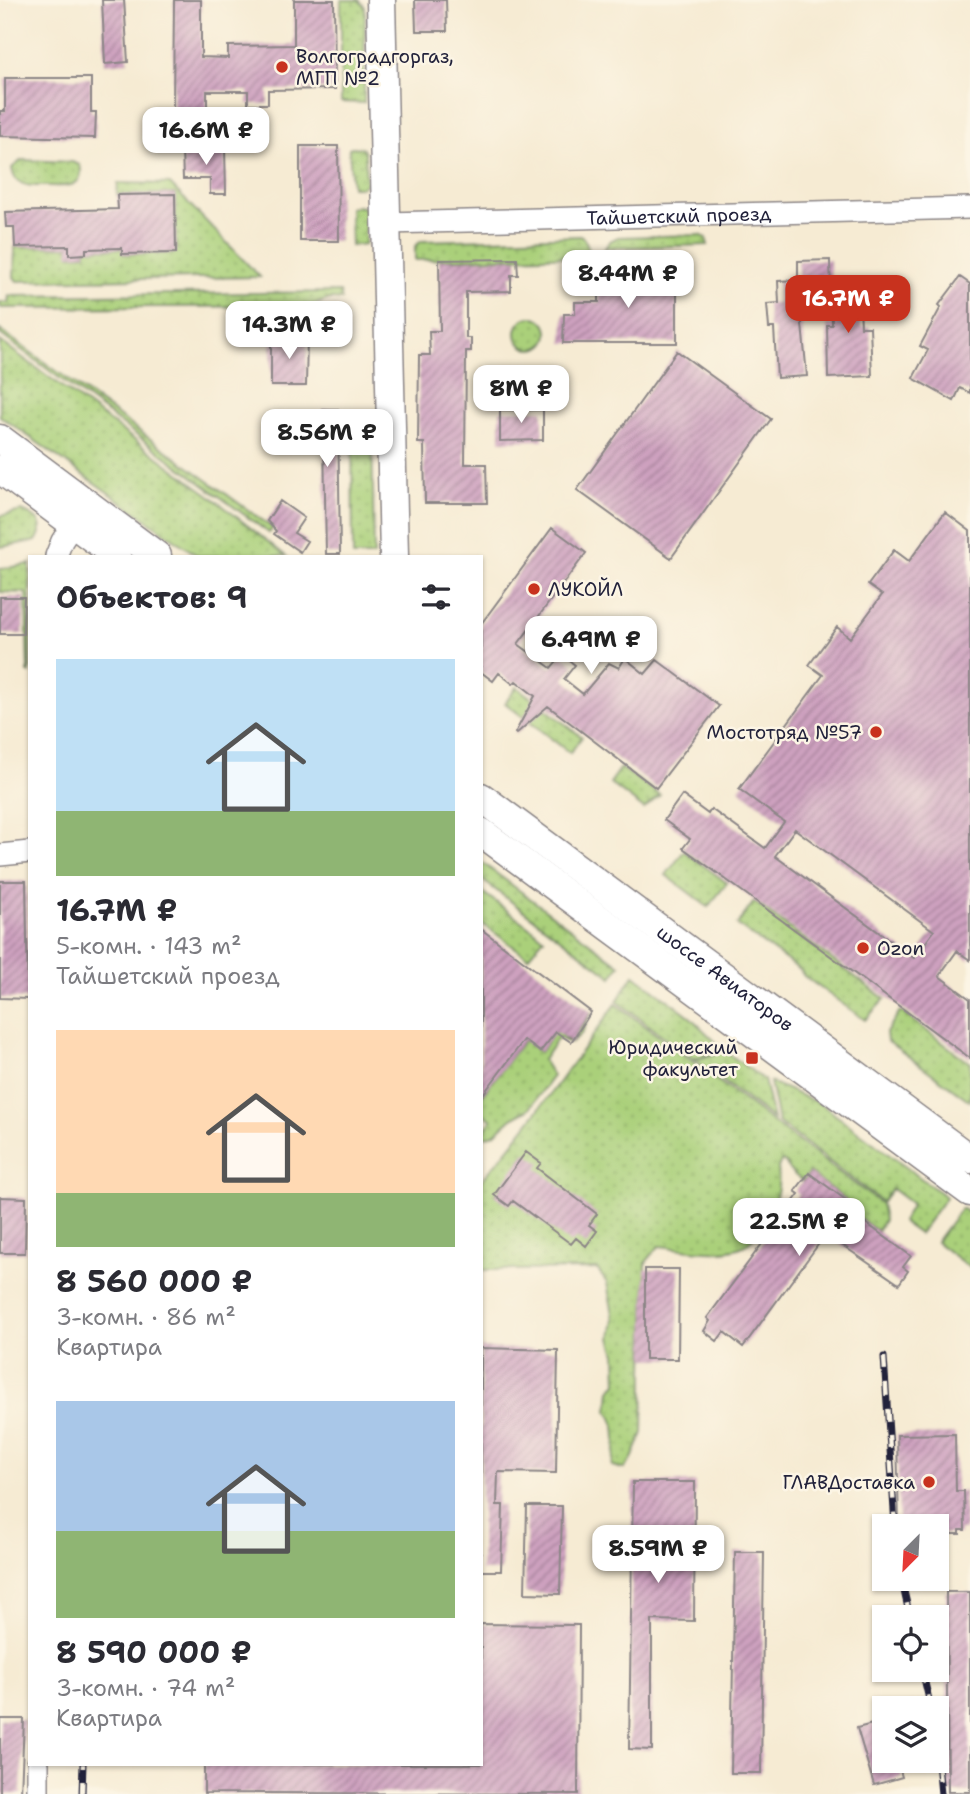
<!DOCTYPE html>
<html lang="ru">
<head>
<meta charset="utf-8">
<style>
  body { margin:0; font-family:"Shantell Sans",sans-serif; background:#f7f7f7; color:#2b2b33; height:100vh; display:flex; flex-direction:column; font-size:26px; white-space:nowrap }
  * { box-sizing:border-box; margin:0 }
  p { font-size:23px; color:#7c7c81 }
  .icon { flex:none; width:38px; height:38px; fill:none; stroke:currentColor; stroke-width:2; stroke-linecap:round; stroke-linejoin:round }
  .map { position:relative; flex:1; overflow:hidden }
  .details { position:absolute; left:28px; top:555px; width:455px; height:1211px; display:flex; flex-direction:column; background:#fff; border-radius:0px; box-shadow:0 2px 5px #0004 }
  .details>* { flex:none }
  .needle { width:46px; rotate:204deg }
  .fabs { position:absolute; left:872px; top:1514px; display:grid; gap:14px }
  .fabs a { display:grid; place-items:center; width:77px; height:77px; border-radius:0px; background:#fff; box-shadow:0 2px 5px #0004; font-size:35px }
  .price { position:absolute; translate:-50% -60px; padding:0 16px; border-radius:14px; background:#fff; color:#222; font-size:23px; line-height:46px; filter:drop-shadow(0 2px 4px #0008) }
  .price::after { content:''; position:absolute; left:50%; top:42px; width:21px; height:16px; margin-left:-10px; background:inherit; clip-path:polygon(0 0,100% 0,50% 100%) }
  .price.active { background:#c8321e; color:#fff }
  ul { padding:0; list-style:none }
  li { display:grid; align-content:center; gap:14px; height:371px; padding:0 28px }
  li span { display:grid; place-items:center; height:217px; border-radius:0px; color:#555 }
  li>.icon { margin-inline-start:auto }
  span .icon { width:126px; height:126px; fill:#fffc; stroke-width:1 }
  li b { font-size:30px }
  h2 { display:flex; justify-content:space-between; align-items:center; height:84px; padding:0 28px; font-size:30px }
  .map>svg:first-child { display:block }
</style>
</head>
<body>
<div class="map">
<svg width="970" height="1794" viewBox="0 0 970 1794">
  <defs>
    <pattern id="grass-dots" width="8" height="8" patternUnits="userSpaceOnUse" patternTransform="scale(1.75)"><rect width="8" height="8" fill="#aad07a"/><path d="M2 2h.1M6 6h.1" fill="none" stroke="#92b26a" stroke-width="1.8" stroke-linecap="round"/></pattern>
    <pattern id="building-hatch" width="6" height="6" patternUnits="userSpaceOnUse" patternTransform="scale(1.75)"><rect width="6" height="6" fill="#cea1bf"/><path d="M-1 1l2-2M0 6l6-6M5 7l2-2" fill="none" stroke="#a7839c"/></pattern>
  </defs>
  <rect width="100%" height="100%" fill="#fcf5e5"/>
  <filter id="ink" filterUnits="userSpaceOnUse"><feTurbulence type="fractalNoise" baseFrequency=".0143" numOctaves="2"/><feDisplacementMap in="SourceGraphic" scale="14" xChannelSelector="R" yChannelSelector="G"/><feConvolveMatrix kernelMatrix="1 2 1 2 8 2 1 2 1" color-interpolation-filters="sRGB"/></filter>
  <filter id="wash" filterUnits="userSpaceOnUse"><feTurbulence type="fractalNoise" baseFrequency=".00686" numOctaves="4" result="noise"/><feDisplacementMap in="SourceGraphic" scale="28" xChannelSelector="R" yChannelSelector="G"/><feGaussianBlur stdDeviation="1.57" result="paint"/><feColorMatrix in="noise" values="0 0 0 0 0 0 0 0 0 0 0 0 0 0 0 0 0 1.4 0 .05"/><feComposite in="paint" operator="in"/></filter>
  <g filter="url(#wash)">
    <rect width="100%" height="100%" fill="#f6ebd3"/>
    <path fill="url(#grass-dots)" stroke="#66795a" stroke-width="2" d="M341,0h18l6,7 -1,96 -23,-1z
      M352,147l10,1 3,5 1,31 -5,3h-9l-3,-39z
      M22,160l50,2 8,3c6,25 -18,21 -34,21 -9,0 -19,1 -27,-4 -5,-4 -6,-8 -7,-14z
      M118,183l52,1 90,93 -243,4 -3,-4 1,-30 54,-1 1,9 16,-1v-5l36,-1 1,6 53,-1 -1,-59 -58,1z
      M356,206l7,1 2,2v35l-14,2 -1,-38z
      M700,235l6,3 2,7 -103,3 5,-7 8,-4z
      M582,236l5,8 2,8 -3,4 -171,4v-14l7,-5z
      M340,292l2,8 -12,-1 -19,7 -311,2v-6l8,1 1,-7z
      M516 333a16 16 0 1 1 32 0a16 16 0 1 1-32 0Z
      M0,330l273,198 -4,5 -269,-199z
      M0,341l208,153 78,62h-88l-198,-140z
      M352,414h10l10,4 2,138h-21z
      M22,511c16,7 25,13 14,30l-36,6v-31z
      M30,564v109h-2l-2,-80 -26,-1v-23z
      M517,687l65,50 -12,16 -65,-50z
      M621,768l39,27 -16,14 -34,-26z
      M684,851l43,32 -19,24 -42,-32z
      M481,862l139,103 -8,12 -131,-98z
      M481,891l63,47 -16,19 -47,-34z
      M754,902l131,97 -20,21 -61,-44 -4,-6 -63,-45z
      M634,975l52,38 37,36 -30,10 -76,-58z
      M616,1004l265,200 3,16 -7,11 -33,-24 2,-7 -37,-27 -6,9 -15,-13 -2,-6 -4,-2 -4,6c2,23 -1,32 -14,51 -4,7 -8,17 -14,23 -17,18 -69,7 -91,5l-13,16 -3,171 -11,26 -8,10 -12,-3c4,-19 8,-39 -4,-55l2,-21 7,-7 -1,-29 -5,-16 3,-19 -7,-36 -10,-14 -116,1v-89c49,-56 91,-118 135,-177z
      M592,1011l-10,22 -11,10 -13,-5 -15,22 10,16 -24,33 -17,9 -18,16 -13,4v-4l11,-14 -11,-8v-15l43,-57 16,12 16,-21 15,11z
      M900,1011l70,52v38l-83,-60 -1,-8z
      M725,1051l39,29 9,39 -78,-59z
      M770,1082l51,22 125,93 -27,37 -17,-12 10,-18 -20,-15 -10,13 -104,-80z
      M961,1208l9,6v54l-34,-26z"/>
    <g id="blocks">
      <path fill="url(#building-hatch)" fill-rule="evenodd" d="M102,0h22l4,62 -23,2z
        M174,0h27v57l27,1v-12l66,-1v-45h40l1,89 -67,1v14h-20v-13h-41v21h-34z
        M415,0h31l1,31h-31z
        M5,78h86v34h5l-1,26 -95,-2v-25h5z
        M300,146h38l1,95h-39z
        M225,148l1,46h-16v-15h-27l-1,-30z
        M175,194l1,59 -54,1v-6l-36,1v5l-17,1v-9l-54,1 -1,-20h-8l-1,-15 113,-3 -1,-14z
        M517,259l1,16h-7v16l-45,1v46h5v13h-5l-1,113h21l1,39h-62l-1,-60h-6l1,-88h11l-1,-24h11l-1,-71z
        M830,260l1,32 -32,1 8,83 -30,2 -3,-50h-5l-2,-24 12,-1 -1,-22 20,-1v-19z
        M599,270h78v73h-114l1,-29h11v-12h24z
        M960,277l10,7v109l-10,-5 -6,13 -41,-23 15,-28 -8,-4 21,-39 -2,-2z
        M831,284h28l2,43h9l2,49 -44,2 -1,-53h5z
        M271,336h36l-1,50h-35z
        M677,351l94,68 -100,139 -94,-68z
        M323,409h15l2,145h-14l-2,-117 -27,1v-22h27z
        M500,410h43v30l-43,1z
        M280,501l24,17 -10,15 13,8 -7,11 -26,-18 2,-3 -9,-10z
        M945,512l25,19v429l-13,-9 -18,25 31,23v59l-287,-210 7,-9 -26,-19 18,-25 26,19 3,-5 54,39 19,-26 -45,-33 84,-114 -14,-10 28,-38 13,11 32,-43 -14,-10 26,-35 15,11zM795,829l139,102 -20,27 -139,-102z
        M552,528l34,25 -68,91 33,24 11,-13 13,10 -11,14 19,15 26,-31 10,5 6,-10 20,16 12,-14 62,46 -63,82 -108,-82 -32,28 -1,-1 20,-37 -19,-15 -3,3 -14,-11 -6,8 -12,-9v-48z
        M0,597h24l-1,37h-23z
        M0,881h26l2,118 -28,-1z
        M481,929l110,83 -20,30 -15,-10 -16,20 -16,-12 -43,57z
        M526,1152l15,11 -4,5 60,46 -8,11 8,6 -11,15 -10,-8 -5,6 -58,-43 -4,5 -15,-11z
        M809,1173l37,27 -2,7 67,49 -8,11 5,4 -9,13 -73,-50 -83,113 -19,-15 -7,9 -13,-10 6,-10 -3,-3 92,-124 -4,-3z
        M0,1197l26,1 -1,55h-25z
        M645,1269h34l-1,90h-33z
        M481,1348l77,2 -2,123 -58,-1 -1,33h6l-2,66h-20z
        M955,1434l1,57h8l1,39h-5v4h-24v-8h-37l-2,-91z
        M633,1482h62l-1,139 -42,-1v130l-23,-1z
        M527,1506h35l-2,88 -35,-1z
        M735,1552h29l-3,221h-30z
        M946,1592h24v200h-22z
        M481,1624l98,1 -1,169 -374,-1v-29h277z
        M0,1719h24l-3,75h-21z
        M884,1721v39h13l5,17 -28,8 -17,-57z"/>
    </g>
  </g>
  <g filter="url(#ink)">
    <use href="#blocks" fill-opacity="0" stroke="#8c8687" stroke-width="2"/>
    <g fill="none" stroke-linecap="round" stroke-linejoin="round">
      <defs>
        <g id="minor">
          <path id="s1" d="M387,223l583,-15"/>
          <path d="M56,556l6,-15 11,-17"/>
          <path d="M0,855l30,-3"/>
          <path d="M38,1794v-30"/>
        </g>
        <g id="major">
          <path d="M381,0l13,556"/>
          <path d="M0,439l157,117"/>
          <path d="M0,469l117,87"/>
          <path id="s2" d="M481,797l489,362"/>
          <path d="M481,832l489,360"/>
        </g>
      </defs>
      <use href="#minor" stroke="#8c8687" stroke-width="24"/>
      <use href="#major" stroke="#8c8687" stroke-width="31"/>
      <use href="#minor" stroke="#fff" stroke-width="21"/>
      <use href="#major" stroke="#fff" stroke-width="28"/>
      <defs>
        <path id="rail" d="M884,1357l11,169
          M901,1578l9,39
          M922,1670l9,38
          M936,1742l5,52
          M82,1794l1,-30"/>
      </defs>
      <use href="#rail" stroke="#22223b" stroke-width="7"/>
      <use href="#rail" stroke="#fcf5e5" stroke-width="4.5" stroke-dasharray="13" stroke-linecap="butt"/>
    </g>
  </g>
  <g fill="#c8321e" stroke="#fcf5e5" stroke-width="2.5">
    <circle cx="282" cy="67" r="7"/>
    <circle cx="534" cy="589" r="7"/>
    <circle cx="876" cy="732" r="7"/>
    <circle cx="863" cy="948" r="7"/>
    <rect x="745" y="1051" width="14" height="14" rx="3.5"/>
    <circle cx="929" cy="1482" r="7"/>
  </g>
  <g text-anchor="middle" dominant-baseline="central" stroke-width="5" stroke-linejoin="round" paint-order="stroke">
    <g font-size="19" fill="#22223b" stroke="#fcf5e5" text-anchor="start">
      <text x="296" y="56">Волгоградгоргаз,<tspan x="296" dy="22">МГП №2</tspan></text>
      <text x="548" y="589">ЛУКОЙЛ</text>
      <text x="862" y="732" text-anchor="end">Мостотряд №57</text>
      <text x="877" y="948">Ozon</text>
      <text x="738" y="1047" text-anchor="end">Юридический<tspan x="738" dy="22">факультет</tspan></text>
      <text x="915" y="1482" text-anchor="end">ГЛАВДоставка</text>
    </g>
    <g font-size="19" fill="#22223b" stroke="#fcf5e5">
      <text stroke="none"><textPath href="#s1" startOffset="292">Тайшетский проезд</textPath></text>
      <text stroke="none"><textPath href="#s2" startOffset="304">шоссе Авиаторов</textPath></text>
    </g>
  </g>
</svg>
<div class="fabs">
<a><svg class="needle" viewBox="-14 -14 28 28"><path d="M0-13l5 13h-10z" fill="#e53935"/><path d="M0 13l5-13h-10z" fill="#7c7c81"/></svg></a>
<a><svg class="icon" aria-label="locate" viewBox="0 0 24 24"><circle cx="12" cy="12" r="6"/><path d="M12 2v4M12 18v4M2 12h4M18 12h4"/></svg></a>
<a><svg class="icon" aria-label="layers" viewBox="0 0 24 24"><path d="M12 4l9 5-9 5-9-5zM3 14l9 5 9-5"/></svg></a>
</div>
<b class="price" style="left:206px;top:167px">16.6M ₽</b>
<b class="price" style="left:628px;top:310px">8.44M ₽</b>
<b class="price active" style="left:848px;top:335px">16.7M ₽</b>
<b class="price" style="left:289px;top:361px">14.3M ₽</b>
<b class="price" style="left:521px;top:425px">8M ₽</b>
<b class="price" style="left:327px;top:469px">8.56M ₽</b>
<b class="price" style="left:591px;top:676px">6.49M ₽</b>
<b class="price" style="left:799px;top:1258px">22.5M ₽</b>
<b class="price" style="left:658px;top:1585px">8.59M ₽</b>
<section class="details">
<h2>Объектов: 9<svg class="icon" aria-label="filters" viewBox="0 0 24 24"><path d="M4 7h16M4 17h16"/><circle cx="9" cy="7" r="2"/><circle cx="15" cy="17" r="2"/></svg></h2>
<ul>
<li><span style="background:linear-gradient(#bfe0f5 70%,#8fb573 0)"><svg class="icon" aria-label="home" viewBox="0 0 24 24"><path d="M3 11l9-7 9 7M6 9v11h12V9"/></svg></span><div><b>16.7M ₽</b><p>5-комн. · 143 m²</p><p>Тайшетский проезд</p></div></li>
<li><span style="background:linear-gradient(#ffd9b3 75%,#8fb573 0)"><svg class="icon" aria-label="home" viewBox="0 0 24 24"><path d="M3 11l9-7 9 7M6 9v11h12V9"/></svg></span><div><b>8 560 000 ₽</b><p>3-комн. · 86 m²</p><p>Квартира</p></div></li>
<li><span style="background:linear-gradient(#a9c7e8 60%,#8fb573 0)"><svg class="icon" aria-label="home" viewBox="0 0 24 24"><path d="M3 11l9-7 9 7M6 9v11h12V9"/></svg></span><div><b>8 590 000 ₽</b><p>3-комн. · 74 m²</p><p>Квартира</p></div></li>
</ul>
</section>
</div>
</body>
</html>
